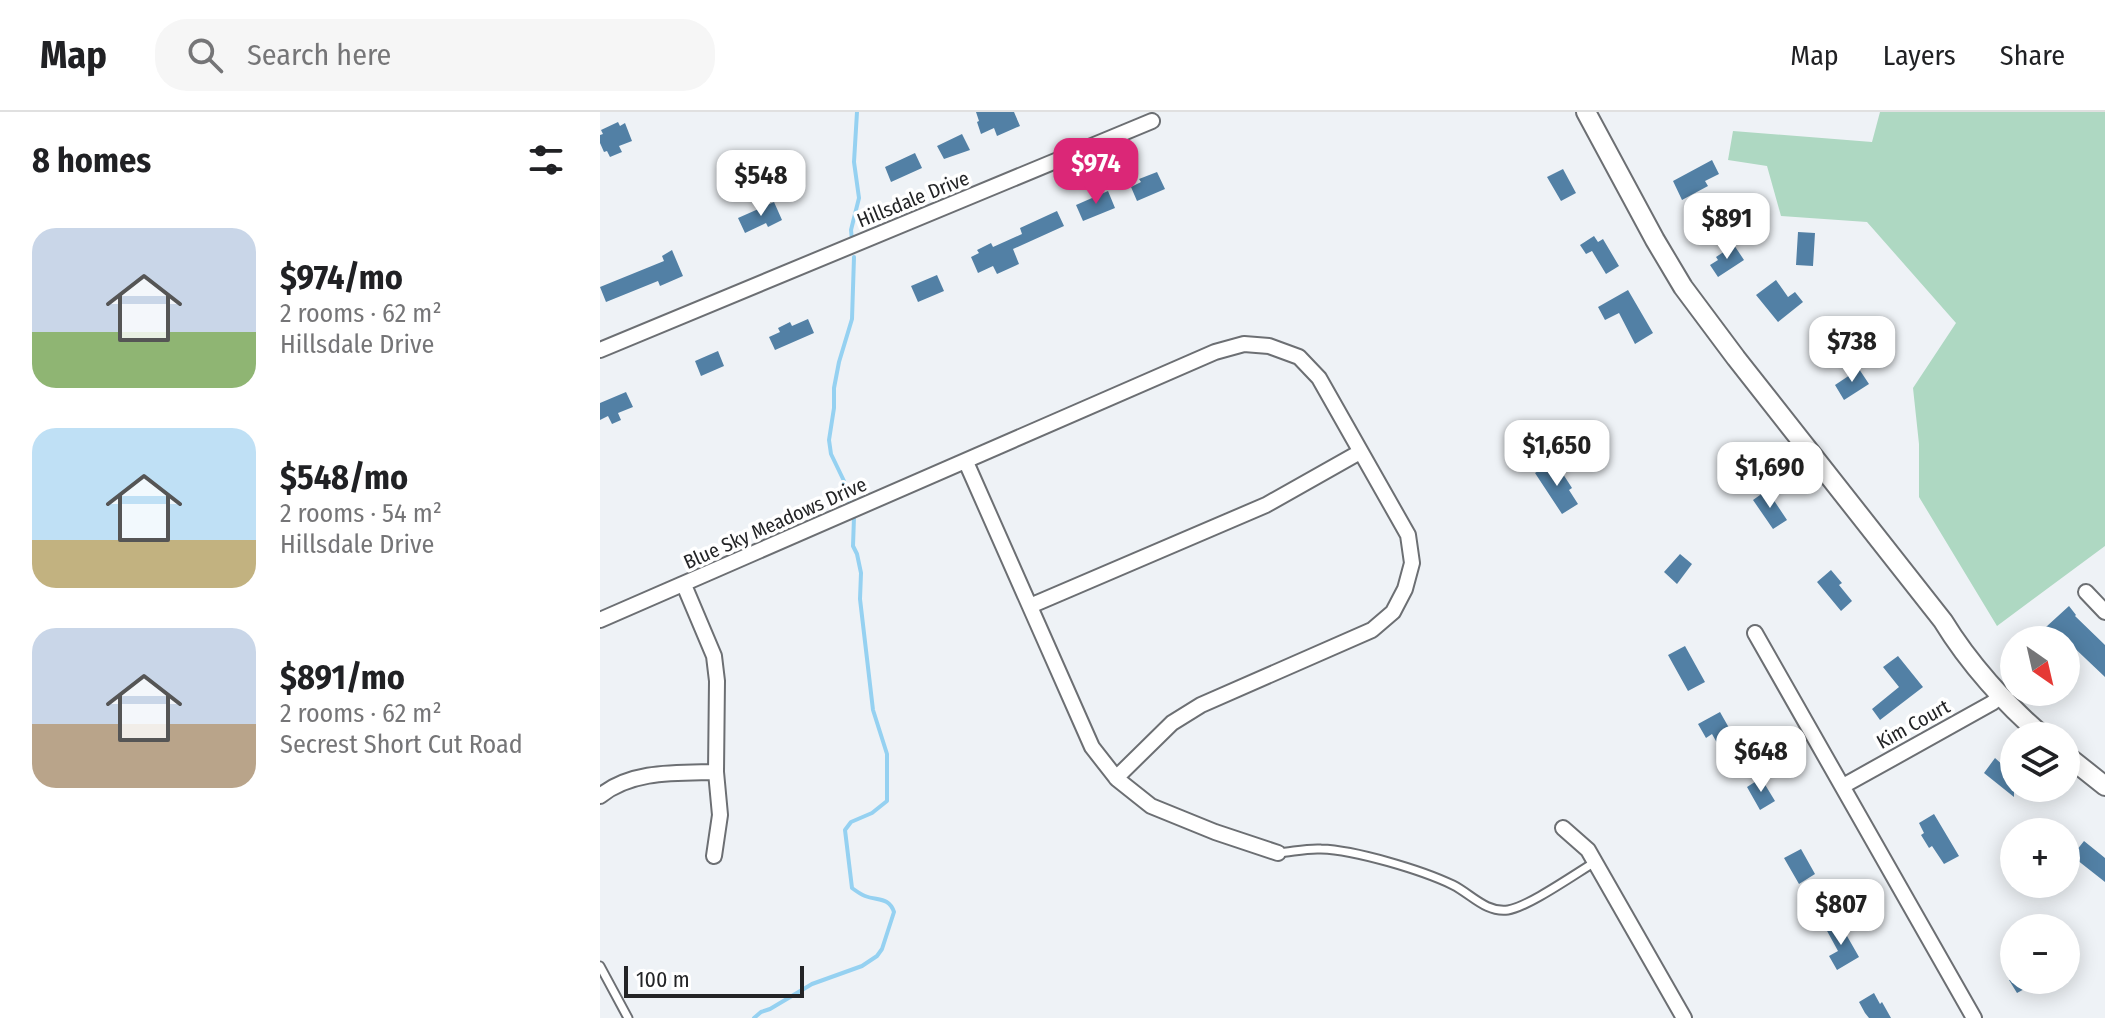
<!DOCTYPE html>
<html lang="en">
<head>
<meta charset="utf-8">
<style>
  body { margin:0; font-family:"Fira Sans Condensed",sans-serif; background:#f6f6f6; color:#202124; height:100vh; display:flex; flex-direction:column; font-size:30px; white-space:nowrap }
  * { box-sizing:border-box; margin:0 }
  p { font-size:26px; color:#757577 }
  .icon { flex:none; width:44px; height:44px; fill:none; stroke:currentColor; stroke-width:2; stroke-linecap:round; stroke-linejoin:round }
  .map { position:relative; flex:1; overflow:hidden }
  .panel { display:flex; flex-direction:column; background:#fff; width:600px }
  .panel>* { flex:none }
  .needle { width:52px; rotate:146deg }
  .tools { position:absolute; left:1400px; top:514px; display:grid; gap:16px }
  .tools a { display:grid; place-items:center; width:80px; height:80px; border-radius:50%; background:#fff; box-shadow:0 4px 20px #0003; font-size:40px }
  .scale { position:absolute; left:24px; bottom:20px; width:180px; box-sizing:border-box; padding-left:8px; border:4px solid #232426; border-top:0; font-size:22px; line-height:28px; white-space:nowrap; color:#232426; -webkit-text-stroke:6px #fff; paint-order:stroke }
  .price { position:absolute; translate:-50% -68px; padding:0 18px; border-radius:16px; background:#fff; color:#222; font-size:26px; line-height:52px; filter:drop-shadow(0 2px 4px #0008) }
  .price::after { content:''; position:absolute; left:50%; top:48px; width:24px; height:18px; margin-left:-12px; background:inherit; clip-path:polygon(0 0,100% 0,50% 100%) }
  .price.selected { background:#db2777; color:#fff }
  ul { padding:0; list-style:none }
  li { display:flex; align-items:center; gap:24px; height:200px; padding:0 32px }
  li span { display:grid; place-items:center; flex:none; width:224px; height:160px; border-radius:24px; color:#555 }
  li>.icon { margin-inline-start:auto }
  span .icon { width:96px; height:96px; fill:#fffc; stroke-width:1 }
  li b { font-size:34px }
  h2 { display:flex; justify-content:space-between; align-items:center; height:96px; padding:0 32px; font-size:34px }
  header { display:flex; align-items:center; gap:48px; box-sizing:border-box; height:112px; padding:0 40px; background:#fff; border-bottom:2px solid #e0e0e0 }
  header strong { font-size:38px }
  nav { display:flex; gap:44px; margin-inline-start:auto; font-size:28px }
  .search { width:560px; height:72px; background:#f6f6f6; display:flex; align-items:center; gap:20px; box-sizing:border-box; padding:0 28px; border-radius:32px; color:#757577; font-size:30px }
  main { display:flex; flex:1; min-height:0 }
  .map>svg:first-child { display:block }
</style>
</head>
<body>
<header>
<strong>Map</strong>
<div class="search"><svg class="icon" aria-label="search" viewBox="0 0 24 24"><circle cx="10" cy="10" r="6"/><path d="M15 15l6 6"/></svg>Search here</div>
<nav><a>Map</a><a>Layers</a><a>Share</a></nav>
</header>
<main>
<section class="panel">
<h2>8 homes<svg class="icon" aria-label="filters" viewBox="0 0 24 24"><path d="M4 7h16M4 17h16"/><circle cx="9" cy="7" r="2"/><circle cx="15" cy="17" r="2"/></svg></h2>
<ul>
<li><span style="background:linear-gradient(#c9d6e8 65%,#8fb573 0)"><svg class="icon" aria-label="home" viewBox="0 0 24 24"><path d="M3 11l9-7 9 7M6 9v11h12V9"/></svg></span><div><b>$974/mo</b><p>2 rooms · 62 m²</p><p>Hillsdale Drive</p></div></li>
<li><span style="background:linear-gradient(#bfe0f5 70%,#c2b280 0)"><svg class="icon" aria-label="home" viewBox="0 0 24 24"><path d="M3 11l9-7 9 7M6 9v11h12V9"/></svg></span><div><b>$548/mo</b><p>2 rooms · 54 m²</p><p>Hillsdale Drive</p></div></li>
<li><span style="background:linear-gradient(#c9d6e8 60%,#b9a48a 0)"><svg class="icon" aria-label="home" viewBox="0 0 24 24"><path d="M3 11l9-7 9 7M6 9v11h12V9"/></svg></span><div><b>$891/mo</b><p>2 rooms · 62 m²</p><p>Secrest Short Cut Road</p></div></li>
</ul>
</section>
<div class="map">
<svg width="1505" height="906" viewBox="0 0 1505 906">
  <rect width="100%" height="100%" fill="#eef2f6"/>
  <path fill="#aed8c2" d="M1280,0h225v434l-108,80 -78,-129v-53l-6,-56 43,-65 -89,-101 -86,-6 -14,-50 -39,-6 5,-29 139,11z"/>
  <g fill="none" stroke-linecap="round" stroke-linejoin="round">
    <path stroke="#95d1f1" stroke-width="4" d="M252,128l-1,-10 8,-32 -5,-36 3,-50
      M250,391l-6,-22 -13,-27 -2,-14 5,-32v-20l5,-26 13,-43 2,-62
      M154,906l7,-6 9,-3 42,-25 50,-18 15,-10 5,-7 12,-37c-5,-15 -16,-11 -29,-16 -5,-2 -9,-5 -13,-8l-7,-58 6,-8 21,-9 15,-12v-47l-14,-44 -13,-111 1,-26 -4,-19 -4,-8 1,-29"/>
  </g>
  <path fill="#5280a5" d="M376,0h38l6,14 -23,10 -3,-8 -13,6 -4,-12 2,-1z
    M18,10l2,4 5,-3 7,18 -13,5 3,6 -12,5 -3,-6 -3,1 -4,-9v-8l3,-1 -2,-4z
    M362,22l8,16 -26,9 -7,-13z
    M315,41l7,15 -31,14 -6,-15z
    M1112,48l7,14 -14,7 3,5 -26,14 -9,-19z
    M963,57l13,24 -15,8 -14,-24z
    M557,60l8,17 -28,12 -6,-14 10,-5 -2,-3z
    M508,79l7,17 -32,13 -7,-16z
    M174,90l8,18 -14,7 -2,-4 -21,10 -7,-15z
    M457,99l7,15 -51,23 6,15 -22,10 -4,-8 -15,7 -7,-16 8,-4 -2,-3 14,-7 2,4 29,-13 -2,-6z
    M1198,120l17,1 -2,33 -17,-1z
    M994,124l4,6 5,-3 16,27 -13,8 -14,-23 -6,3 -6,-9z
    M1134,133l10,15 -26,17 -8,-12 8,-5 -2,-3z
    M72,138l11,26 -23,10 -2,-5 -52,21 -6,-15 64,-26 -2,-5z
    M337,163l7,16 -26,11 -7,-16z
    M1176,168l12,17 7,-5 8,10 -25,20 -22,-27z
    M1028,178l25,43 -18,11 -16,-31 -14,7 -7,-13z
    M208,207l6,14 -39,17 -6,-13 11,-5 -2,-4 12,-6 2,4z
    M118,239l6,15 -23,10 -6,-15z
    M1259,257l10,15 -25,16 -9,-15z
    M26,280l7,15 -15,6 3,7 -9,4 -4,-8 -8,4v-17z
    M951,351l9,13 3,-2 9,14 -3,2 9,14 -16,10 -27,-41z
    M1167,378l20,30 -14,9 -20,-29z
    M1080,442l12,10 -15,20 -13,-12z
    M1231,458l11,13 -3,2 13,16 -11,10 -24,-29z
    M1469,494l7,9 -1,1 30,29v32l-39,-37 -5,-4 -4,3 -11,-12z
    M1085,534l20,36 -17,9 -20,-36z
    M1298,544l25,31 -43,33 -8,-11 27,-22 -16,-20z
    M1120,600l21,37 -16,8 -13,-23 -6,4 -8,-14z
    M1395,646l10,9 2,-3 7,6v27l-30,-24z
    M1161,666l14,23 -15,9 -13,-23z
    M1334,702l25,42 -15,8 -12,-18 -3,2 -8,-13 3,-2 -5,-10z
    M1484,729l21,17v24l-33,-26z
    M1201,737l14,25 -16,10 -15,-26z
    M1239,810l20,35 -22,13 -8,-14 9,-5 -12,-22z
    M1414,838v30h27l-24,13 -8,-13h4l-12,-22z
    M1274,881l6,11 2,-2 9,16h-22l-4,-5 -6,-11z"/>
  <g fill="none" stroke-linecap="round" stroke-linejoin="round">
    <defs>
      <path id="lane" d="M678,741c14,-1 29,-5 43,-4 34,1 101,21 132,36 18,9 33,28 55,25 20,-3 67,-36 87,-48
        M0,854l28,52"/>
      <path id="street" d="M0,238l552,-229
        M366,350l126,285 25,32 34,27 64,26 63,21
        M84,473l30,71 3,25 -1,91 4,43 -6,41
        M1486,480l19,20
        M430,494l236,-101 94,-53
        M0,508l615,-268 29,-8 25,2 30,11 20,21 89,157 4,28 -7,26 -12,23 -21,18 -171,75 -29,18 -56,55
        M1155,521l219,385
        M1243,674l149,-83 9,-7
        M0,684c32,-26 77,-23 116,-24
        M963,716l25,22 96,168"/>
      <path id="secondary" d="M986,0l69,128 28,47 53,71 207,263c25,41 63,84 100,115
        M1466,643l39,31"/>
    </defs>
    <use href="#lane" stroke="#6c6f73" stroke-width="11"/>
    <use href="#street" stroke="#6c6f73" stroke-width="18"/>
    <use href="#secondary" stroke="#6c6f73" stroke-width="22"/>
    <use href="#lane" stroke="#fff" stroke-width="7"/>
    <use href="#street" stroke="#fff" stroke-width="14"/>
    <use href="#secondary" stroke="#fff" stroke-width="18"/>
  </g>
  <g text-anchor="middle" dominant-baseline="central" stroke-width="7" stroke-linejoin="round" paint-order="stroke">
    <g font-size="20" fill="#232426" stroke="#fff">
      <text transform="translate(313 87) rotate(-22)">Hillsdale Drive</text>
      <text transform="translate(175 411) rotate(-24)">Blue Sky Meadows Drive</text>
      <text transform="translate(1313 612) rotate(-29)">Kim Court</text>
    </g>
  </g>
</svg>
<div class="tools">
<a><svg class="needle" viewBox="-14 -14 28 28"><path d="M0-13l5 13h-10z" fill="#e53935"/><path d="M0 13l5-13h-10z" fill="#757577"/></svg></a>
<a><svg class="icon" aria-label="layers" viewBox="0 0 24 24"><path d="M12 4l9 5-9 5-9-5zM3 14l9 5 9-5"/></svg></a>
<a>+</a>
<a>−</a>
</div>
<div class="scale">100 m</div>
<b class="price selected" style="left:496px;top:94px">$974</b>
<b class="price" style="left:161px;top:106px">$548</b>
<b class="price" style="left:1127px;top:149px">$891</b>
<b class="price" style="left:1252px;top:272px">$738</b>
<b class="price" style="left:957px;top:376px">$1,650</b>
<b class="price" style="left:1170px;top:398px">$1,690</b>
<b class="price" style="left:1161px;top:682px">$648</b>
<b class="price" style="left:1241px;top:835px">$807</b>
</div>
</main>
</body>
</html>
